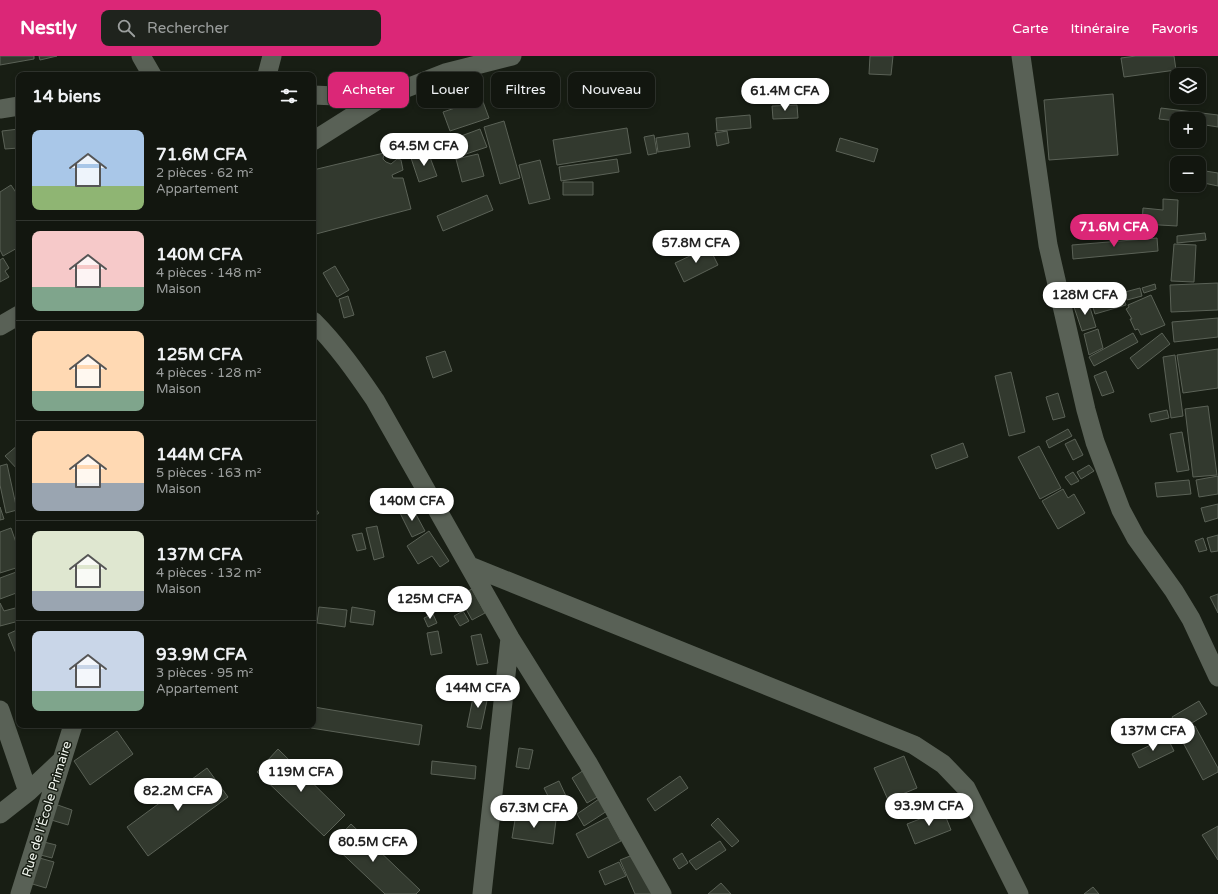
<!DOCTYPE html>
<html lang="fr">
<head>
<meta charset="utf-8">
<style>
  body { margin:0; font-family:"Varela Round",sans-serif; background:#1f231d; color:#f1f3f6; height:100vh; display:flex; flex-direction:column; font-size:15px; white-space:nowrap }
  * { box-sizing:border-box; margin:0 }
  p { font-size:13px; color:#9c9f9e }
  .icon { flex:none; width:22px; height:22px; fill:none; stroke:currentColor; stroke-width:2; stroke-linecap:round; stroke-linejoin:round }
  .map { position:relative; flex:1; overflow:hidden }
  .side { position:absolute; left:16px; top:16px; width:300px; height:656px; display:flex; flex-direction:column; background:#12160f; border-radius:8px; box-shadow:0 2px 6px #0003,0 0 0 1px #31352f }
  .side>* { flex:none }
  .guide { position:absolute; left:328px; top:16px; width:380px; height:36px; display:flex; gap:8px }
  .buttons { position:absolute; left:1170px; top:12px; display:grid; gap:8px }
  .buttons a { display:grid; place-items:center; width:36px; height:36px; border-radius:8px; background:#12160f; box-shadow:0 2px 6px #0003,0 0 0 1px #31352f; font-size:20px }
  .price { position:absolute; translate:-50% -34px; padding:0 9px; border-radius:14px; background:#fff; color:#222; font-size:13px; line-height:26px; filter:drop-shadow(0 1px 2px #0008) }
  .price::after { content:''; position:absolute; left:50%; top:24px; width:12px; height:9px; margin-left:-6px; background:inherit; clip-path:polygon(0 0,100% 0,50% 100%) }
  .price.selected { background:#db2777; color:#fff }
  ul { padding:0; list-style:none }
  li { display:flex; align-items:center; gap:12px; height:100px; padding:0 16px }
  li+li { border-top:1px solid #31352f }
  li span { display:grid; place-items:center; flex:none; width:112px; height:80px; border-radius:8px; color:#555 }
  li>.icon { margin-inline-start:auto }
  span .icon { width:48px; height:48px; fill:#fffc; stroke-width:1 }
  li b { font-size:17px }
  h2 { display:flex; justify-content:space-between; align-items:center; height:48px; padding:0 16px; font-size:17px }
  .tag { padding:0 14px; border-radius:8px; background:#12160f; box-shadow:0 2px 6px #0003,0 0 0 1px #31352f; font-size:14px; line-height:36px }
  .tag.selected { background:#db2777; color:#fff }
  header { display:flex; align-items:center; gap:24px; box-sizing:border-box; height:56px; padding:0 20px; background:#db2777; color:#fff }
  header strong { font-size:19px }
  nav { display:flex; gap:22px; margin-inline-start:auto; font-size:14px }
  .search { width:280px; height:36px; background:#1f231d; display:flex; align-items:center; gap:10px; box-sizing:border-box; padding:0 14px; border-radius:8px; color:#9c9f9e; font-size:15px }
  .map>svg:first-child { display:block }
</style>
</head>
<body>
<header>
<strong>Nestly</strong>
<div class="search"><svg class="icon" aria-label="search" viewBox="0 0 24 24"><circle cx="10" cy="10" r="6"/><path d="M15 15l6 6"/></svg>Rechercher</div>
<nav><a>Carte</a><a>Itinéraire</a><a>Favoris</a></nav>
</header>
<div class="map">
<svg width="1218" height="838" viewBox="0 0 1218 838">
  <rect width="100%" height="100%" fill="#181e14"/>
  <path fill="#32392e" stroke="#5b6257" d="M0,0h34v3l-34,6z
    M39,0h18l-17,4z
    M870,0h23l-2,19 -22,-1z
    M1136,0h38l2,14 -52,7 -3,-19z
    M1113,38l5,61 -69,5 -5,-60z
    M482,43l7,19 -39,13 -7,-19z
    M797,49l1,13 -25,1 -1,-13z
    M1161,52l57,7v12l-19,-3v-5h-22v2l-18,-2z
    M750,59l1,13 -34,3 -1,-13z
    M504,65l16,57 -20,6 -16,-57z
    M627,72l4,25 -74,12 -4,-25z
    M19,73v19l-14,1 -3,-18z
    M480,73l7,18 -27,9 -7,-17z
    M727,75l2,12 -12,3 -2,-13z
    M688,77l2,14 -32,5 -2,-14z
    M654,79l3,18 -9,2 -4,-18z
    M840,82l38,11 -4,13 -38,-11z
    M428,96l9,24 -18,6 -8,-24z
    M384,97l-1,6 3,3 5,2 6,-5 4,1 2,10 -11,5 1,3h10l8,31 -95,25 -1,-2h-2v-62z
    M478,98l6,22 -22,6 -6,-23z
    M617,103l2,13 -58,9 -2,-14z
    M540,104l10,39 -21,5 -10,-39z
    M1176,109h1v13l-3,-1z
    M1199,114l19,3v13l-19,-4z
    M563,126h30v13h-30z
    M11,129l8,12v50l-16,9 -3,-6v-58z
    M487,139l6,15 -50,21 -6,-15z
    M1163,143l15,1 -1,26 -35,-2 1,-16 20,2z
    M1205,177l1,7 -29,3v-7z
    M1157,182l1,13 -85,8 -1,-14z
    M1174,188l22,1 -2,37 -23,-1z
    M709,191l9,18 -34,17 -9,-19z
    M3,202l6,10 -4,3 4,6 -9,5v-22z
    M335,210l14,24 -12,7 -14,-24z
    M1218,227v27l-47,2 -1,-27z
    M1155,228l1,5 -12,4 -2,-5z
    M1140,232l2,8 -15,4 -2,-8z
    M1121,236l5,13 -31,9 -4,-13z
    M1151,239l14,30 -24,10 -3,-6 -3,1 -5,-11h2l-6,-10 3,-2 -1,-2z
    M348,240l6,19 -10,3 -5,-19z
    M1088,245l8,26 -14,4 -8,-24z
    M1218,262v19l-44,5 -2,-20z
    M1098,273l5,19 -14,7 -5,-21z
    M1133,277l5,9 -44,24 -5,-9z
    M1162,277l8,11 -32,25 -8,-11z
    M1218,293v39l-35,5 -6,-38z
    M445,295l7,20 -19,7 -7,-21z
    M1175,299l8,61 -12,2 -8,-61z
    M1106,315l8,21 -12,4 -8,-20z
    M1011,316l14,60 -16,4 -14,-60z
    M1058,337l7,24 -12,3 -7,-23z
    M1208,350l9,69 -24,2 -8,-68z
    M1167,354l2,8 -18,4 -2,-8z
    M1068,373l4,7 -23,12 -3,-7z
    M1182,376l7,38 -12,2 -7,-38z
    M1075,383l8,16 -10,5 -8,-16z
    M963,387l5,14 -32,12 -5,-14z
    M18,389l1,2v24l-14,-15z
    M1039,390l22,42 -21,11 -22,-42z
    M7,408l10,46 -11,3 -6,-28v-19z
    M1089,409l5,6 -13,8 -4,-7z
    M1073,416l6,9 -8,4 -6,-8z
    M1218,420v18l-19,3 -3,-17z
    M1189,424l2,14 -34,3 -2,-14z
    M1063,433l5,9 6,-4 11,19 -27,16 -16,-28z
    M1218,448v14l-13,4 -4,-14z
    M313,450l6,7 -6,4z
    M0,451l4,12 -4,1z
    M412,451l13,24 -13,6 -12,-24z
    M377,470l7,31 -10,3 -8,-32z
    M11,472l8,23v16l-19,6v-41z
    M429,475l20,30 -9,6 -8,-11 -14,8 -11,-18z
    M362,477l4,16 -9,2 -5,-16z
    M1218,479v16l-7,1 -4,-14z
    M1203,482l4,12 -8,2 -4,-11z
    M19,515v21l-19,7v-21z
    M472,533l13,24 -13,7 -13,-24z
    M1218,538v19l-8,-16z
    M0,547l4,8 15,-4v14l-19,5z
    M319,551l28,3 -2,17 -28,-4z
    M352,551l23,4 -2,14 -23,-3z
    M463,555l6,10 -9,5 -6,-10z
    M433,558l4,9 -9,4 -4,-9z
    M19,573v32l-11,-27z
    M438,575l4,22 -11,2 -4,-22z
    M481,578l7,29 -11,2 -6,-29z
    M475,632l14,3 -8,38 -14,-2z
    M1199,645l8,13 -27,16 -8,-13z
    M314,651l108,18 -3,20 -108,-17v-3h2z
    M1195,670l23,42v4l-15,8 -24,-45z
    M117,675l16,23 -43,31 -16,-24z
    M1167,681l7,14 -35,17 -7,-14z
    M519,692l14,2 -4,19 -13,-2z
    M278,693l67,66 -21,21 -67,-64z
    M904,700l13,32 -29,12 -14,-32z
    M432,705l44,5 -1,13 -44,-5z
    M207,712l21,29 -80,59 -21,-29z
    M584,714l15,26 -12,7 -15,-25z
    M680,720l8,12 -33,23 -8,-12z
    M559,725l13,28 -14,7 -14,-28z
    M599,743l8,12 -23,15 -7,-12z
    M52,747l20,7 -4,15 -20,-6z
    M943,754l8,20 -36,14 -8,-20z
    M516,758l40,6 -3,24 -41,-6z
    M608,761l13,24 -33,17 -12,-24z
    M718,762l21,23 -7,6 -21,-22z
    M351,768l69,66 -4,4h-31l-53,-50z
    M1218,770v34l-16,-25z
    M40,785l16,4 -4,13 -15,-4z
    M720,785l6,9 -30,20 -7,-9z
    M682,797l6,10 -9,6 -6,-10z
    M635,798l18,40h-18l-15,-34z
    M36,801l18,5 -8,26 -17,-5z
    M619,806l7,14 -21,9 -6,-14z
    M721,827l10,11h-23z
    M1093,831l6,7h-15z"/>
  <g fill="none" stroke-linecap="round" stroke-linejoin="round">
    <path stroke="#596156" stroke-width="19" d="M141,0l11,19
      M1021,0l27,189 38,165 9,32 26,68 15,28 38,53 17,28 27,58
      M267,19l5,-19
      M313,39l68,3 64,-25 67,-17
      M0,53l19,-3
      M313,85l68,-43
      M313,265c24,24 43,51 62,79l135,238 78,125 74,131
      M0,270l19,-11
      M470,510l444,179 29,19 23,24 53,106
      M0,654l28,82
      M0,758l28,-22 33,-31
      M20,838l53,-169
      M482,838l28,-256"/>
  </g>
  <g text-anchor="middle" dominant-baseline="central" stroke-width="3" stroke-linejoin="round" paint-order="stroke">
    <g font-size="13" fill="#f1f6ef" stroke="#181e14">
      <text transform="translate(47 753) rotate(-73)">Rue de l'École Primaire</text>
    </g>
  </g>
</svg>
<div class="buttons">
<a><svg class="icon" aria-label="layers" viewBox="0 0 24 24"><path d="M12 4l9 5-9 5-9-5zM3 14l9 5 9-5"/></svg></a>
<a>+</a>
<a>−</a>
</div>
<b class="price" style="left:785px;top:56px">61.4M CFA</b>
<b class="price" style="left:424px;top:111px">64.5M CFA</b>
<b class="price selected" style="left:1114px;top:192px">71.6M CFA</b>
<b class="price" style="left:696px;top:208px">57.8M CFA</b>
<b class="price" style="left:1085px;top:260px">128M CFA</b>
<b class="price" style="left:412px;top:466px">140M CFA</b>
<b class="price" style="left:430px;top:564px">125M CFA</b>
<b class="price" style="left:478px;top:653px">144M CFA</b>
<b class="price" style="left:1153px;top:696px">137M CFA</b>
<b class="price" style="left:301px;top:737px">119M CFA</b>
<b class="price" style="left:178px;top:756px">82.2M CFA</b>
<b class="price" style="left:929px;top:771px">93.9M CFA</b>
<b class="price" style="left:534px;top:773px">67.3M CFA</b>
<b class="price" style="left:373px;top:807px">80.5M CFA</b>
<div class="guide">
<a class="tag selected">Acheter</a>
<a class="tag">Louer</a>
<a class="tag">Filtres</a>
<a class="tag">Nouveau</a>
</div>
<section class="side">
<h2>14 biens<svg class="icon" aria-label="filters" viewBox="0 0 24 24"><path d="M4 7h16M4 17h16"/><circle cx="9" cy="7" r="2"/><circle cx="15" cy="17" r="2"/></svg></h2>
<ul>
<li><span style="background:linear-gradient(#a9c7e8 70%,#8fb573 0)"><svg class="icon" aria-label="home" viewBox="0 0 24 24"><path d="M3 11l9-7 9 7M6 9v11h12V9"/></svg></span><div><b>71.6M CFA</b><p>2 pièces · 62 m²</p><p>Appartement</p></div></li>
<li><span style="background:linear-gradient(#f6c9c9 70%,#7fa58c 0)"><svg class="icon" aria-label="home" viewBox="0 0 24 24"><path d="M3 11l9-7 9 7M6 9v11h12V9"/></svg></span><div><b>140M CFA</b><p>4 pièces · 148 m²</p><p>Maison</p></div></li>
<li><span style="background:linear-gradient(#ffd9b3 75%,#7fa58c 0)"><svg class="icon" aria-label="home" viewBox="0 0 24 24"><path d="M3 11l9-7 9 7M6 9v11h12V9"/></svg></span><div><b>125M CFA</b><p>4 pièces · 128 m²</p><p>Maison</p></div></li>
<li><span style="background:linear-gradient(#ffd9b3 65%,#9aa5b1 0)"><svg class="icon" aria-label="home" viewBox="0 0 24 24"><path d="M3 11l9-7 9 7M6 9v11h12V9"/></svg></span><div><b>144M CFA</b><p>5 pièces · 163 m²</p><p>Maison</p></div></li>
<li><span style="background:linear-gradient(#dfe7d0 75%,#9aa5b1 0)"><svg class="icon" aria-label="home" viewBox="0 0 24 24"><path d="M3 11l9-7 9 7M6 9v11h12V9"/></svg></span><div><b>137M CFA</b><p>4 pièces · 132 m²</p><p>Maison</p></div></li>
<li><span style="background:linear-gradient(#c9d6e8 75%,#7fa58c 0)"><svg class="icon" aria-label="home" viewBox="0 0 24 24"><path d="M3 11l9-7 9 7M6 9v11h12V9"/></svg></span><div><b>93.9M CFA</b><p>3 pièces · 95 m²</p><p>Appartement</p></div></li>
</ul>
</section>
</div>
</body>
</html>
